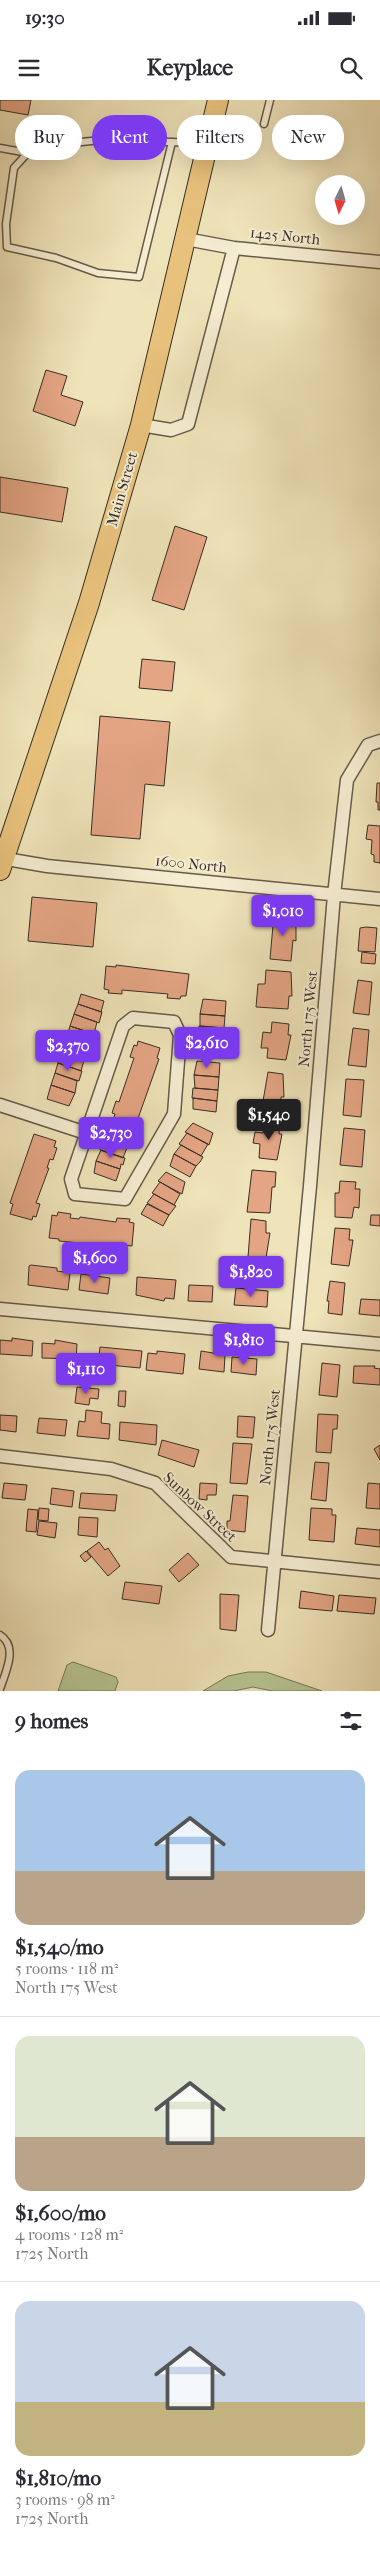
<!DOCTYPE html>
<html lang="en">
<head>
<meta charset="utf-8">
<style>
  body { margin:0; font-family:"IM FELL French Canon",serif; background:#f2f2f3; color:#2b2b33; height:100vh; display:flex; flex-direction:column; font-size:19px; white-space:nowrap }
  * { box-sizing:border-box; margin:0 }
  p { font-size:16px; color:#7c7c81 }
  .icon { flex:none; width:28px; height:28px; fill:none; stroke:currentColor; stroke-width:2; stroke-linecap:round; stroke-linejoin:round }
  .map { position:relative; height:1591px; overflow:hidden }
  .side { display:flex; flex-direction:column; background:#fff; flex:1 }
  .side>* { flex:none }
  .hud { position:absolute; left:15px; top:15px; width:350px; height:45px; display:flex; gap:10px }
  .needle { width:32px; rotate:185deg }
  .controls { position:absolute; left:315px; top:75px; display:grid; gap:10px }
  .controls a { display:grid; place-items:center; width:50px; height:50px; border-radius:50%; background:#fff; box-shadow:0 5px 20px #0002; font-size:25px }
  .price { position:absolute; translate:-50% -42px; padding:0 11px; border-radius:5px; background:#7c3aed; color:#fff; font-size:16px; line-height:32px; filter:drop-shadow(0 1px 2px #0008) }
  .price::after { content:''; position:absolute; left:50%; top:30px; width:15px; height:11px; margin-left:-8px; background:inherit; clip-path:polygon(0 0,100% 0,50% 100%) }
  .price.selected { background:#222; color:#fff }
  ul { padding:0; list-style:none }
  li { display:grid; align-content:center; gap:10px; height:265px; padding:0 15px }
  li+li { border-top:1px solid #e1e1e2 }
  li span { display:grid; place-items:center; height:155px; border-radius:15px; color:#555 }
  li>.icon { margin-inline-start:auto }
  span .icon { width:90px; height:90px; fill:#fffc; stroke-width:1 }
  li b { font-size:21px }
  h2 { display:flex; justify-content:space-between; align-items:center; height:60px; padding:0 15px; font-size:21px }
  .chip { padding:0 18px; border-radius:22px; background:#fff; box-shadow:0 5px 20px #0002; font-size:18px; line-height:45px }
  .chip.selected { background:#7c3aed; color:#fff }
  .status { display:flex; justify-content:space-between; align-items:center; height:35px; padding:0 25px; background:#fff; direction:ltr }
  .status svg { height:14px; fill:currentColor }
  header { display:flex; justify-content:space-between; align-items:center; height:65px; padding:0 15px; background:#fff; font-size:22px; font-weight:800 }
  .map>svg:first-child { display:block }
</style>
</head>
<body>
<div class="status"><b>19:30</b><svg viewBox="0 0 49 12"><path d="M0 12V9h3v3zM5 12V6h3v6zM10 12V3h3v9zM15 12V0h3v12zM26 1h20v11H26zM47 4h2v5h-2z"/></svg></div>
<header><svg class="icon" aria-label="menu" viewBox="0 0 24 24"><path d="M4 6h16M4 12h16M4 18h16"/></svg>Keyplace<svg class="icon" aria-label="search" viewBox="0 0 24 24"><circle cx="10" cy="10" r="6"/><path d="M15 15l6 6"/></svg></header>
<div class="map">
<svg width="380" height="1591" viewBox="0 0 380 1591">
  <rect width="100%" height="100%" fill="#efe3b9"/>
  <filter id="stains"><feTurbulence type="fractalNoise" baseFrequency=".004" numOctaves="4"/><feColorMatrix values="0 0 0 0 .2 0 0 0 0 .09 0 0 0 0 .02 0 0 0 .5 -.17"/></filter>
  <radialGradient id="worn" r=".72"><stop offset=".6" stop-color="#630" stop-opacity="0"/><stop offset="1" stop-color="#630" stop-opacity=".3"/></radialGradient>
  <path fill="#b6c492" stroke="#77795b" d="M73,1562l43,15 2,5 -3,9h-57l9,-26z
    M248,1572h18l56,19h-50l-19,-4 -19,4h-31l25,-15z"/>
  <path fill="#e4a584" stroke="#382e24" d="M0,0h31l-3,15 -28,-5z
    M46,270l21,6 -6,19 22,7 -8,24 -42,-15z
    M0,377l68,11 -6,34 -62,-10z
    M175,426l32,11 -23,73 -32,-10z
    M142,559l33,3 -3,29 -33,-3z
    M100,616l70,6 -6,64 -19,-2 -5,55 -49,-4z
    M377,683h3v27h-2v-8h-2z
    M368,725l12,1v37l-6,-1v-7l-3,-1 1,-14 -6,-1z
    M32,797l65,6 -4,44 -65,-6z
    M274,814l22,2v25l-3,-1 -2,21 -21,-2z
    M366,827l11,1 -2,24 -17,-1 2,-23z
    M362,852l14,2 -1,10 -14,-1z
    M116,865l73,9 -3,22h-5l-1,3 -13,-1 1,-4 -46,-4v4l-14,-1 1,-3 -5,-1 2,-23 10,1z
    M266,870l25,2 1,24h-3l-1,13 -32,-2 2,-23h7z
    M358,880l14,2 -3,33 -16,-2z
    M81,894l23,7 -3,11 -23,-8z
    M203,899l23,2 -1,15 -25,-2z
    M78,904l24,8 -3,11 -25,-9z
    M74,914l23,8 -3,12 -24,-8z
    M200,914l25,2 -1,12 -24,-2z
    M272,922l17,2 -1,11h3l-5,25 -19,-2 1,-10h-7l2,-16 8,1z
    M70,926l24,8 -6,14 -22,-8z
    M199,926l25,2 -1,11 -25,-2z
    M353,928l16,2 -3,37 -18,-2z
    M199,937l24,2 -1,11 -23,-2z
    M138,941l22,7 -3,10 2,1 -24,68 -22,-7 2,-6 -3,-1 4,-12 3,1 15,-44 -4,-1 4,-12 3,1z
    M62,952l22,8 -3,11 -23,-8z
    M197,961l23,2 -1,14 -25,-2z
    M58,963l24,8 -3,10 -24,-8z
    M268,972l15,2 1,23h-3l-1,12 -18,-2z
    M55,973l22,8 -2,12 -24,-8z
    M194,975l25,2 -1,13 -23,-2z
    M346,979l18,1 -3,37 -18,-2z
    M51,985l24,8 -6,13 -22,-7z
    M193,988l25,2 -1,11 -25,-3z
    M193,998l24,3 -1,11 -23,-3z
    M264,1022l16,1 -1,11h3l-5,26 -18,-2 1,-14 -7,-1 2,-11 8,1z
    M193,1023l20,10 -4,12 -24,-13z
    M109,1027l22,7 -2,12 -25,-9z
    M344,1028l21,2 -3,37 -22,-2z
    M187,1033l21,11 -7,12 -22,-12z
    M34,1034l22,7 -2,6 3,1 -4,12 -3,-1 -3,9h2l-13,35 4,1 -4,13 -3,-1 -1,4 -22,-6 3,-10 -3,-1z
    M105,1038l23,7 -5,13 -23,-8z
    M181,1045l22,12 -3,5 -4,4 -22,-12z
    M101,1050l24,8 -2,7 -2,-1 -1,5 -24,-8z
    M174,1054l22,12 -6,11 -20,-11z
    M96,1061l24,8 -4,12 -22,-8z
    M252,1070l24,2 -1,15h-3l-2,26 -23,-1z
    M166,1072l19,10 -3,12 -24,-13z
    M340,1081l16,1 -1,7h5l-1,19 -5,-1 -2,11 -17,-1v-24h4z
    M160,1082l20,12 -6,11 -22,-12z
    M154,1094l22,12 -7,9 -22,-12z
    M147,1104l22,11 -6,11 -22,-12z
    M58,1112l13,2 -1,4 9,1 1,-2 36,5 1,-4 13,1 -1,3 5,1 -2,23 -10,-1 -1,2 -62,-6v-2l-10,-1 3,-23 5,1z
    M371,1115h9v11l-10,-1z
    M251,1119l15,2v12h4l-4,25 -18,-1z
    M335,1128l15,1 -1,11h4l-4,26 -18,-2z
    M31,1165l26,3v3l13,2 -2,17 -40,-5 1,-19z
    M81,1174l29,4 -2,16 -29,-4z
    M137,1177l39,3 -2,19 -9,-1 -1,3 -28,-6z
    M330,1181l15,2 -3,32 -14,-2 1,-12h-2z
    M189,1185l24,1 -1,16 -24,-1z
    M236,1188l32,3 -1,16 -33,-2z
    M361,1199l19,1v16l-21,-2z
    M12,1238l21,3 -1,15 -32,-2v-14l12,1z
    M55,1240l22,4 -1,15 -34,-1v-15l13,1z
    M100,1247l42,4 -2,17 -42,-4z
    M157,1251l28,3 -2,20 -37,-4 2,-17 9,1z
    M201,1251l24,4 -1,17 -25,-3z
    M232,1257l25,2 -1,16 -25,-3z
    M322,1263l18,2 -3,32 -18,-2z
    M354,1266h21l-1,2 6,1v16l-27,-2z
    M77,1287l22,2 -1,10 -8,-1 -1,7 -14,-2z
    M119,1291h7l-1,16 -7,-1z
    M86,1310l16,2 -1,11 9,1 -1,15 -32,-3 2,-15 6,1z
    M318,1314l20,1 -1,14h-4l-2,24 -15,-1z
    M0,1315l17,1 -1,16 -16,-2z
    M238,1316l17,1 -2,21 -16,-1z
    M39,1318l28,2 -2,16 -28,-3z
    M120,1322l37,3 -1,20 -37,-5z
    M162,1340l37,10 -5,17 -36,-12z
    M233,1343l19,1 -5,40 -17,-1z
    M380,1345v15l-6,-11z
    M315,1362l14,1 -3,38 -15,-2z
    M4,1383l23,2 -2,15 -23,-2z
    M200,1383l17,1 -1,11h-9v5l-8,-1z
    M368,1383l12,1v25l-14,-1z
    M52,1388l22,3 -2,16 -22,-3z
    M81,1393l36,2 -2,16 -36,-3z
    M233,1395l15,1 -3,36 -18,-2v-9h3z
    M39,1408l10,1 -1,12 -10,-1z
    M311,1408l21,1v6h4l-2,27 -25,-2z
    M28,1409l10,1 -2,22 -10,-1z
    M79,1417l19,1 -1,19 -19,-2z
    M39,1421l18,2 -2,15 -18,-3z
    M357,1428l23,2v17l-25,-3z
    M99,1442l6,8 3,-2 12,18 -12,10 -21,-25z
    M86,1451l5,6 -6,5 -5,-6z
    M188,1453l11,12 -20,17 -10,-12z
    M125,1482l37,4 -3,18 -37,-5z
    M301,1491l33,5 -2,15 -33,-3z
    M220,1494l19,1 -3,36 -16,-2z
    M339,1495l37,3 -2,16 -37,-3z"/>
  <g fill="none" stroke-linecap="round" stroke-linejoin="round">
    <defs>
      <path id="lane" d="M264,24l6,-24
        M172,42l-33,135 -41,-4 -42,-15 -49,-11 -1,-23 8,-56 19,-21 68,-7 103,3
        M0,48l28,5
        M0,1535c19,12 5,38 0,54"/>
      <path id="street" d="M186,139l48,9 146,14
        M141,325l30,5 17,-6 46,-176
        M0,758l47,8 333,33
        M133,918l41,4 6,13 -6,79 -49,85 -50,-5 -4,-15 52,-153z
        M0,1005l86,28
        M0,1209l380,35
        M0,1356l111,13 44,14 76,74 149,15
        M268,1530l42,-444 24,-291 13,-115 21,-35 12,-4"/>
      <path id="primary" d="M0,770l89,-267 52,-178 77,-325"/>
    </defs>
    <use href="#lane" stroke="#665b49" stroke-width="9"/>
    <use href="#street" stroke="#665b49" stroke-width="15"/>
    <use href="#primary" stroke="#382e24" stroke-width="22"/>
    <use href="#lane" stroke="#f5edd2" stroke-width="6"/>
    <use href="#street" stroke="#f5edd2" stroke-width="12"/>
    <use href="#primary" stroke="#e8c27c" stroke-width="20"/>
  </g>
  <g text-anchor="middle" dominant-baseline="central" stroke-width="4" stroke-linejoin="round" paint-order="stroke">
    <g font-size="15" fill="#382e24" stroke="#f5edd2">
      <text transform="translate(285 136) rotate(6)">1425 North</text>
      <text transform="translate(122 389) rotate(-74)">Main Street</text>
      <text transform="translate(191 764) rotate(6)">1600 North</text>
      <text transform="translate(308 919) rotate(-85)">North 175 West</text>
      <text transform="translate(270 1337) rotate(-84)">North 175 West</text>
      <text transform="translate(200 1407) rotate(43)">Sunbow Street</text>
    </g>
  </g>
  <rect width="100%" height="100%" filter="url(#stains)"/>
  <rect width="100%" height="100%" fill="url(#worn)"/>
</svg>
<div class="controls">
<a><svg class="needle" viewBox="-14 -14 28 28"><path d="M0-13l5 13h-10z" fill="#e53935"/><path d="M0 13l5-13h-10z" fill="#7c7c81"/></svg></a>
</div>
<b class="price" style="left:283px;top:837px">$1,010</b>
<b class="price" style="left:207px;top:969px">$2,610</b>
<b class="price" style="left:68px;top:972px">$2,370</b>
<b class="price selected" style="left:269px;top:1041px">$1,540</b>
<b class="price" style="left:111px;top:1059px">$2,730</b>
<b class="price" style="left:95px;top:1184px">$1,600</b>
<b class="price" style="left:251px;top:1198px">$1,820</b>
<b class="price" style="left:244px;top:1266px">$1,810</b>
<b class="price" style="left:86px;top:1295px">$1,110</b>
<div class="hud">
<a class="chip">Buy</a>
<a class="chip selected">Rent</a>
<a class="chip">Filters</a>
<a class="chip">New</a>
</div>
</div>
<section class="side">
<h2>9 homes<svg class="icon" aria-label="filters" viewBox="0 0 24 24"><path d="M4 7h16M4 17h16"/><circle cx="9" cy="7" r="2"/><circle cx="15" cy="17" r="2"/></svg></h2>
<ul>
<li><span style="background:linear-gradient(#a9c7e8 65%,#b9a48a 0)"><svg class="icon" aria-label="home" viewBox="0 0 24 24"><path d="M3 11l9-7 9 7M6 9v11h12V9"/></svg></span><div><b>$1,540/mo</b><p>5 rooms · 118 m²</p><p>North 175 West</p></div></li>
<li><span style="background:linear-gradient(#dfe7d0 65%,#b9a48a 0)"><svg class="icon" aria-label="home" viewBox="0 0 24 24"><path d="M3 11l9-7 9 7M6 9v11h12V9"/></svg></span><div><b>$1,600/mo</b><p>4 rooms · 128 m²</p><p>1725 North</p></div></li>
<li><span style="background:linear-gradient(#c9d6e8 65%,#c2b280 0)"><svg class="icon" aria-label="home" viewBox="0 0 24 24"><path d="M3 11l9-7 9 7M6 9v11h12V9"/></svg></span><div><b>$1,810/mo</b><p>3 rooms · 98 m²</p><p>1725 North</p></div></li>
</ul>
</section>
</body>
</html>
